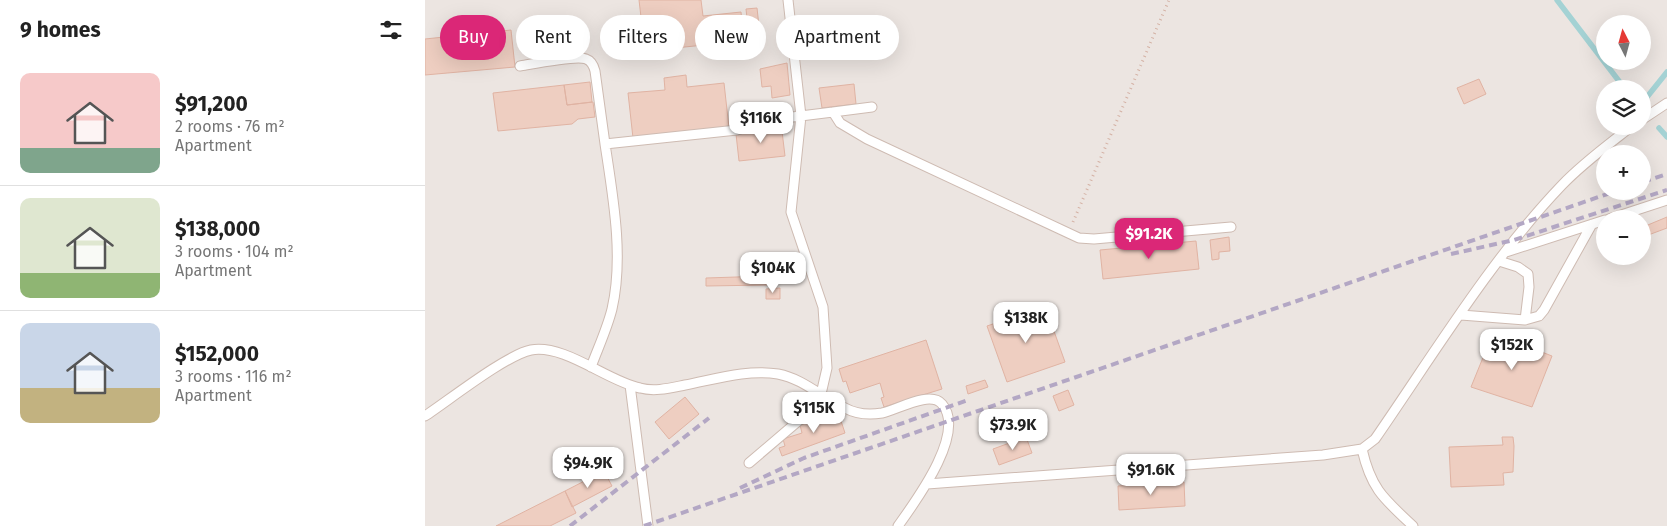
<!DOCTYPE html>
<html lang="en">
<head>
<meta charset="utf-8">
<style>
  body { margin:0; font-family:"Fira Sans",sans-serif; background:#f6f6f6; color:#222; height:100vh; display:flex; flex-direction:column; font-size:19px; white-space:nowrap }
  * { box-sizing:border-box; margin:0 }
  p { font-size:16px; color:#767676 }
  .icon { flex:none; width:28px; height:28px; fill:none; stroke:currentColor; stroke-width:2; stroke-linecap:round; stroke-linejoin:round }
  .map { position:relative; flex:1; overflow:hidden }
  .details { display:flex; flex-direction:column; background:#fff; width:425px }
  .details>* { flex:none }
  .top-card { position:absolute; left:15px; top:15px; width:475px; height:45px; display:flex; gap:10px }
  .needle { width:32px; rotate:354deg }
  .buttons { position:absolute; left:1171px; top:15px; display:grid; gap:10px }
  .buttons a { display:grid; place-items:center; width:55px; height:55px; border-radius:50%; background:#fff; box-shadow:0 5px 20px #0002; font-size:25px }
  .price { position:absolute; translate:-50% -42px; padding:0 11px; border-radius:10px; background:#fff; color:#222; font-size:16px; line-height:32px; filter:drop-shadow(0 1px 2px #0008) }
  .price::after { content:''; position:absolute; left:50%; top:30px; width:15px; height:11px; margin-left:-8px; background:inherit; clip-path:polygon(0 0,100% 0,50% 100%) }
  .price.selected { background:#db2777; color:#fff }
  ul { padding:0; list-style:none }
  li { display:flex; align-items:center; gap:15px; height:125px; padding:0 20px }
  li+li { border-top:1px solid #e0e0e0 }
  li span { display:grid; place-items:center; flex:none; width:140px; height:100px; border-radius:10px; color:#555 }
  li>.icon { margin-inline-start:auto }
  span .icon { width:60px; height:60px; fill:#fffc; stroke-width:1 }
  li b { font-size:21px }
  h2 { display:flex; justify-content:space-between; align-items:center; height:60px; padding:0 20px; font-size:21px }
  .tag { padding:0 18px; border-radius:22px; background:#fff; box-shadow:0 5px 20px #0002; font-size:18px; line-height:45px }
  .tag.selected { background:#db2777; color:#fff }
  main { display:flex; flex:1; min-height:0 }
  .map>svg:first-child { display:block }
</style>
</head>
<body>
<main>
<section class="details">
<h2>9 homes<svg class="icon" aria-label="filters" viewBox="0 0 24 24"><path d="M4 7h16M4 17h16"/><circle cx="9" cy="7" r="2"/><circle cx="15" cy="17" r="2"/></svg></h2>
<ul>
<li><span style="background:linear-gradient(#f6c9c9 75%,#7fa58c 0)"><svg class="icon" aria-label="home" viewBox="0 0 24 24"><path d="M3 11l9-7 9 7M6 9v11h12V9"/></svg></span><div><b>$91,200</b><p>2 rooms · 76 m²</p><p>Apartment</p></div></li>
<li><span style="background:linear-gradient(#dfe7d0 75%,#8fb573 0)"><svg class="icon" aria-label="home" viewBox="0 0 24 24"><path d="M3 11l9-7 9 7M6 9v11h12V9"/></svg></span><div><b>$138,000</b><p>3 rooms · 104 m²</p><p>Apartment</p></div></li>
<li><span style="background:linear-gradient(#c9d6e8 65%,#c2b280 0)"><svg class="icon" aria-label="home" viewBox="0 0 24 24"><path d="M3 11l9-7 9 7M6 9v11h12V9"/></svg></span><div><b>$152,000</b><p>3 rooms · 116 m²</p><p>Apartment</p></div></li>
</ul>
</section>
<div class="map">
<svg width="1242" height="526" viewBox="0 0 1242 526">
  <rect width="100%" height="100%" fill="#fbf1e8"/>
  <path fill="#ece5e1" fill-rule="evenodd" d="M0,0h1242v526h-1242zM1180,24h38v37h-38zM1180,89h38v37h-38zM1180,154h38v37h-38zM1180,219h38v37h-38z"/>
  <g fill="none" stroke-linecap="round" stroke-linejoin="round">
    <path stroke="#a4d2d4" stroke-width="5.5" d="M1132,0l68,89
      M1218,102l24,-30
      M1234,128l8,9"/>
  </g>
  <path fill="#eecec1" stroke="#e0b3a3" d="M214,0h62l2,16 38,-4 3,29 -99,10z
    M332,8l2,18 -11,1 -2,-18z
    M86,30l4,37 -90,8v-36z
    M362,63l3,32 -18,3 -1,-12 -9,1 -2,-18z
    M261,75l1,12 37,-4 5,45 -96,10 -5,-45 37,-3 -1,-12z
    M1054,79l7,15 -22,10 -7,-16z
    M165,82l2,20 -25,3 -3,-20z
    M429,84l2,20 -34,4 -3,-20z
    M139,85l3,20 26,-3 2,15 -17,2 -6,5 -74,7 -5,-38z
    M356,123l4,33 -46,5 -3,-27 32,-3 -1,-7z
    M1242,217v11l-24,9v-10z
    M804,237l1,14 -11,1v7l-7,1 -2,-20z
    M771,241l3,28 -96,10 -3,-29z
    M342,276v9l-61,1v-8z
    M355,288v11h-14v-10z
    M620,306l20,56 -58,20 -20,-56z
    M1068,333l59,23 -20,51 -61,-20z
    M501,340l16,49 -58,18 -3,-9 3,-1 -4,-14 -30,10 -4,-12 -3,1 -4,-13z
    M560,380l3,7 -20,7 -2,-8z
    M643,390l6,15 -15,6 -6,-15z
    M260,397l14,17 -30,25 -14,-17z
    M413,412l7,21 -63,23 -3,-8 6,-2 -2,-7 19,-6 -2,-8z
    M601,437l6,16 -33,12 -6,-16z
    M1077,437h11l1,9 -1,26 -10,1 1,12 -53,2 -2,-40 54,-2z
    M179,471l8,15 -40,21 -7,-16z
    M759,482l1,24 -66,4 -1,-24z
    M140,491l11,22 -26,13h-54z"/>
  <g fill="none" stroke-linecap="round" stroke-linejoin="round">
    <defs>
      <path id="lane" d="M95,66c12,-2 57,-11 66,-7 6,2 8,8 9,12l10,73 132,-14 31,-10 65,-8 7,11 27,16 212,99 15,1 137,-12
        M408,112l39,-5
        M1218,119l24,-16
        M1184,219l58,-19
        M1081,252l99,-32
        M1036,315l64,5 4,-33 -1,-13 -10,-7 -19,-6
        M1100,320l14,-4 5,-6 48,-86
        M166,367c7,-19 16,-38 21,-58 12,-52 1,-112 -7,-165
        M205,385l18,141
        M0,416c23,-15 81,-61 106,-66 34,-6 76,31 109,38 15,4 30,0 45,-3 31,-6 62,-16 93,-11 26,5 44,24 67,34 11,6 25,7 37,5 15,-3 48,-23 60,-9 25,29 -27,98 -44,122
        M937,449l13,-10c58,-84 117,-181 187,-254 21,-22 46,-40 70,-59
        M324,463l61,-52 11,-17 6,-26 -4,-61 -32,-95 10,-96 -13,-116
        M502,484l396,-29 39,-6c9,40 22,50 51,77"/>
    </defs>
    <use href="#lane" stroke="#cebbb2" stroke-width="11"/>
    <path stroke="#d4b1a4" stroke-width="3" stroke-dasharray="1 4" stroke-linecap="butt" d="M648,222l96,-222"/>
    <use href="#lane" stroke="#fff" stroke-width="9"/>
    <path stroke="#b3a7c4" stroke-width="4" stroke-dasharray="8 5" stroke-linecap="butt" d="M1218,182l24,-8
      M1026,254l63,-14 153,-50
      M315,488l64,-30 164,-58
      M145,526l139,-108
      M219,526l972,-335"/>
  </g>
</svg>
<div class="buttons">
<a><svg class="needle" viewBox="-14 -14 28 28"><path d="M0-13l5 13h-10z" fill="#e53935"/><path d="M0 13l5-13h-10z" fill="#767676"/></svg></a>
<a><svg class="icon" aria-label="layers" viewBox="0 0 24 24"><path d="M12 4l9 5-9 5-9-5zM3 14l9 5 9-5"/></svg></a>
<a>+</a>
<a>−</a>
</div>
<b class="price" style="left:336px;top:144px">$116K</b>
<b class="price selected" style="left:724px;top:260px">$91.2K</b>
<b class="price" style="left:348px;top:294px">$104K</b>
<b class="price" style="left:601px;top:344px">$138K</b>
<b class="price" style="left:1087px;top:371px">$152K</b>
<b class="price" style="left:389px;top:434px">$115K</b>
<b class="price" style="left:588px;top:451px">$73.9K</b>
<b class="price" style="left:163px;top:489px">$94.9K</b>
<b class="price" style="left:726px;top:496px">$91.6K</b>
<div class="top-card">
<a class="tag selected">Buy</a>
<a class="tag">Rent</a>
<a class="tag">Filters</a>
<a class="tag">New</a>
<a class="tag">Apartment</a>
</div>
</div>
</main>
</body>
</html>
